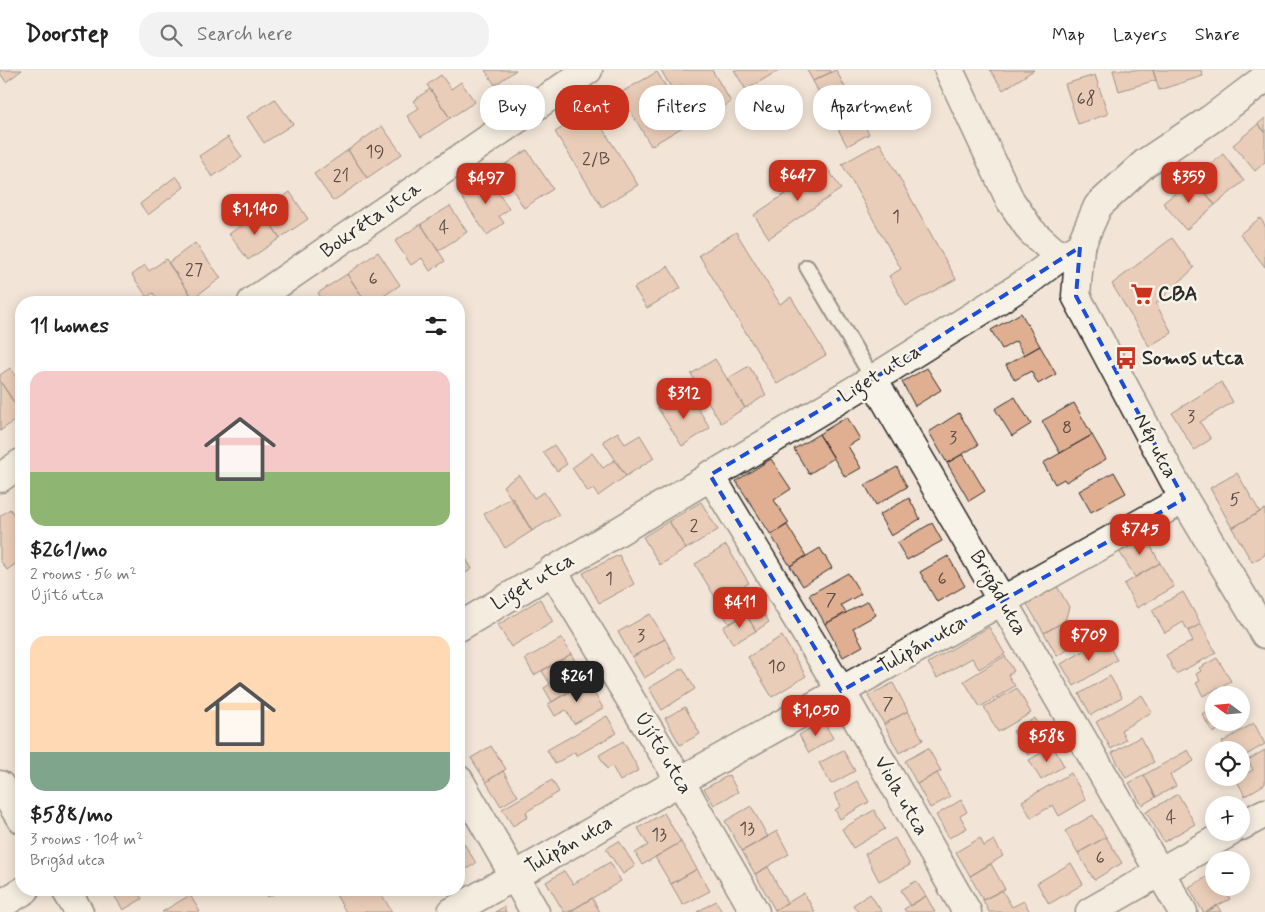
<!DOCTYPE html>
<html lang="en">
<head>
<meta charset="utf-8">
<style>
  body { margin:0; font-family:Mynerve,sans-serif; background:#f2f2f2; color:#222; height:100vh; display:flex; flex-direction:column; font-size:19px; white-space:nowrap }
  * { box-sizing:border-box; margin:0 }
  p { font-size:16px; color:#767676 }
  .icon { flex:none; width:28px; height:28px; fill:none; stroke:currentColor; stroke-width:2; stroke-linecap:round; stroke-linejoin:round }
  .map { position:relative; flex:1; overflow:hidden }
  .details { position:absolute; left:15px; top:226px; width:450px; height:600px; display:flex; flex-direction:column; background:#fff; border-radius:20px; box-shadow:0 2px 12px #0003 }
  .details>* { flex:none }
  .guide { position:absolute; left:480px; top:15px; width:475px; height:45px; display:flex; gap:10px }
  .needle { width:32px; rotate:286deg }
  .fabs { position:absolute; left:1205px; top:616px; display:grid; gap:10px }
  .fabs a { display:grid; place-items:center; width:45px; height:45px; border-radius:50%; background:#fff; box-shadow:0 2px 12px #0003; font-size:25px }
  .price { position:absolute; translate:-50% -42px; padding:0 11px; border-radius:10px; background:#c8321e; color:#fff; font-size:16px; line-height:32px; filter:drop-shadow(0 1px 2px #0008) }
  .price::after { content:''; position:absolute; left:50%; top:30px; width:15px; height:11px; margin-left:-8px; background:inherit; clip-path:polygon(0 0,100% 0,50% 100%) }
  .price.on { background:#222; color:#fff }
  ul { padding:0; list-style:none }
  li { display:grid; align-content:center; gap:10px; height:265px; padding:0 15px }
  li span { display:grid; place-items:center; height:155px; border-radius:15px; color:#555 }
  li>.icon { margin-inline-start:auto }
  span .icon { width:90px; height:90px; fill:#fffc; stroke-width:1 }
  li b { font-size:21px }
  h2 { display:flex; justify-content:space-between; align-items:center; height:60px; padding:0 15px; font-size:21px }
  .chip { padding:0 18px; border-radius:20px; background:#fff; box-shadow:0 2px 12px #0003; font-size:18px; line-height:45px }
  .chip.on { background:#c8321e; color:#fff }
  header { display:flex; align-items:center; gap:30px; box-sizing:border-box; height:70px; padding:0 25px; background:#fff; border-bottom:1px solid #e0e0e0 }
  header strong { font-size:24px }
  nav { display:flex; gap:28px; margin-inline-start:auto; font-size:18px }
  .search { width:350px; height:45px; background:#f2f2f2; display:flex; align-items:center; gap:12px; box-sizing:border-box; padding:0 18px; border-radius:20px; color:#767676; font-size:19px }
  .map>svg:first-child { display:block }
</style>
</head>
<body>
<header>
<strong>Doorstep</strong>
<div class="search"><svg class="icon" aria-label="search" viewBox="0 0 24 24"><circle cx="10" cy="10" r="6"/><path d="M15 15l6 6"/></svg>Search here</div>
<nav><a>Map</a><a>Layers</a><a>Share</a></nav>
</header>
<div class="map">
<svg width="1265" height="842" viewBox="0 0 1265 842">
  <rect width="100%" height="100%" fill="#f2e5d7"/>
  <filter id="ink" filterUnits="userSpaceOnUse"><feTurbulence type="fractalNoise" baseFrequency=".02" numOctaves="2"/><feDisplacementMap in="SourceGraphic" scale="10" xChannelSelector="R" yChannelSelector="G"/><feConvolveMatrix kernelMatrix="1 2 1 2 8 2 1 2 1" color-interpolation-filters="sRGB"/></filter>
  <g filter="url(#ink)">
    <path fill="#e0af92" stroke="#2b2b2b" d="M0,0h22l-16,12 -6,-9z
      M485,0h31l-21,15z
      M661,0h51l19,32 -38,23 -12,-20 10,-5 -8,-15 -10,6z
      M734,0h45l-33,20z
      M807,0h23l1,2 -18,9z
      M836,0l33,64 -22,12 -34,-65z
      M990,0h44l-31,20z
      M1113,0h40l3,10 -37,11z
      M1153,0h48l2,6 -44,14z
      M657,2l12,20 -5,3 9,15 3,-2 10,17 -35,21 -31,-53z
      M441,5l10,14 10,-7 14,20 -25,16 -23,-33z
      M1095,5l13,39 -30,10 -13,-40z
      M430,19l20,29 -29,19 -14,-21 12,-8 -6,-7z
      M275,29l18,25 -29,19 -17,-26z
      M591,40l47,75 -36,22 -47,-75z
      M1265,48v14l-7,-8z
      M1258,54l7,8v30l-10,9 -22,-26z
      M382,56l20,28 -35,24 -19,-28z
      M228,67l14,20 -30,20 -13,-21z
      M880,73l76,136 -50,27 -17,-30 12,-7 -59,-105z
      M348,80l19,28 -34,23 -19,-27z
      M527,80l26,39 -29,19 -25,-40z
      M1223,84l21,27 -29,24 -21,-27z
      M826,96l15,23 -72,49 -15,-23z
      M176,106l8,11 -36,28 -8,-11z
      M489,107l20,32 -10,7 5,7 -17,12 -26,-39z
      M1194,108l21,27 -29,25 -23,-27z
      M290,122l18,27 -28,19 -18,-27z
      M450,136l17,26 -29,19 -17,-27z
      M262,141l18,27 -32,22 -19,-26z
      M1260,148l5,7v42l-25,-33z
      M421,154l24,37 -15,10 -8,-13 -11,7 -16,-24z
      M736,162l44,72 11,-7 35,58 -49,29 -78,-129z
      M1172,168l22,30 -38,36 16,29 -23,13 -37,-62z
      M195,173l26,35 -28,20 -25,-35z
      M378,182l22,33 -25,17h-9l-19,-28z
      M166,189l27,39 -6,4h-27l-7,-9 -6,4 -15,-22 13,-10 4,6z
      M668,196l13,22 -34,20 -13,-20z
      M347,204l19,28h-42l-6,-9z
      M1021,243l19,33 -16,9 -8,-14 -14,8 -11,-19z
      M1040,276l16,28 -18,10 -7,-13 -16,9 -9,-15z
      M715,289l30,49 -24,15 -30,-49z
      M749,296l17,29 -21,13 -18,-29z
      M10,298l11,16v29l-21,-32v-6z
      M927,298l14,22 -26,16 -13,-24z
      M0,311l21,32v3l-21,15z
      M1221,312l12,20 -33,20 11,17 -17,11 -22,-37z
      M673,327l7,11 13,-8 17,28 -28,18 -25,-39z
      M1015,327l16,27 -19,12 -17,-27z
      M1074,333l18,32 -32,18 -18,-32z
      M959,343l19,32 -31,18 -18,-31z
      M847,347l13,22 -12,7 13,22 -16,9 -26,-43z
      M618,362l7,12 15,-9 14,23 -28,18 -23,-35z
      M819,364l15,24 -25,16 -15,-25z
      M1092,365l14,24 -40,23 -2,-3 -9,5 -12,-21z
      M554,375l13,19 -10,7 -14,-19z
      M592,383l11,15 11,-8 12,16 -28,20 -5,-7 -5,3 -16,-24z
      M963,384l22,37 -16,10 -22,-38z
      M771,389l20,30 -17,11 15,23 -18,12 -35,-54z
      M897,397l10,20 -31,18 -11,-20z
      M1114,402l12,21 -35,19 -12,-21z
      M1237,403l23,39 -28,16 -22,-40z
      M519,405l15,23 10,-6 15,23 -27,16 -29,-45z
      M512,427l20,34 -27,17 -21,-34z
      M909,428l11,21 -29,17 -12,-21z
      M701,432l17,28 -32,19 -17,-28z
      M10,439l11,16v35l-14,10 -7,-10v-44z
      M1265,439v46l-13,7 -20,-34z
      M669,451l17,28 -26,16 -17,-28z
      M932,453l10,18 -35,19 -10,-17z
      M787,455l19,31 -16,10 -19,-31z
      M1145,465l15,28 -25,14 -16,-26z
      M726,475l23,38 -31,19 -23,-38z
      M459,477l13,22 -13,8z
      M820,478l12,20 -29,18 -13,-20z
      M619,485l15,29 -35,19 -16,-30z
      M948,486l17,30 -28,16 -17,-30z
      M1160,493l14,24 -37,21 -13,-24z
      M848,503l13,21 -20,11 5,8 -21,11 -16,-29z
      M1057,516l12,21 -4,14 -21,12 -17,-29z
      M1183,522l18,32 -13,7 -5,-9 -18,11 -13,-23z
      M752,523l17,29 -13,9 -10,-17 -17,10 -7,-12z
      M540,529l13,23 -42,25 -13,-22z
      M868,531l8,14 -23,13 10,18 -20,11 -18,-33z
      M650,544l15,25 -33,18 -14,-25z
      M746,544l10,17 -23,13 -10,-17z
      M1065,551l13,23 -21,12 -13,-23z
      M1201,554l15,29 -40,21 -10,-19 27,-14 -5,-10z
      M989,557l16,27 -26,15 -7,-11 -35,20 -9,-15z
      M782,566l24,40 -34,21 -24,-40z
      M562,568l9,16 -37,21 -9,-16z
      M665,569l11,20 -32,19 -12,-21z
      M1105,569l12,21 -43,26 -13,-22z
      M571,584l16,27 -35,21 -8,-14 6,-4 -8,-13z
      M1005,586l9,15 -6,4 7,11 -35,21 -16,-26z
      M1217,588l14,23 -28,15 -7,-13 4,-2 -4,-7 5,-3 -2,-3z
      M683,598l12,21 -33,21 -13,-22z
      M1110,606l12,21 -31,18 -12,-21z
      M587,611l16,27 -29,16 -8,-14 -11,6 -7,-12z
      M893,613l15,28 -24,13 -16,-28z
      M1017,618l14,25 -33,19 -14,-25z
      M1142,625l10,17 -31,18 5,10 -15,9 -15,-27z
      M1241,628l8,14 -8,5z
      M685,637l15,27 -20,11 -15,-27z
      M1214,638v14h17l-18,11 -11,-19z
      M908,641l15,29 -24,13 -15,-29z
      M607,646l10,17 -41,23 -1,-4 -20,12 -8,-14z
      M1035,648l14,24 -21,13 -15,-24z
      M823,651l10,17 -24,15 -10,-18z
      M1254,653l11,21 -24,14v-8h-14l-5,-8z
      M1140,667l14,25 -28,16 -14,-25z
      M623,671l16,29 -19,11 -8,-15 -5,3 -8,-14z
      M491,676l15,23 -20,13 -15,-24z
      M1053,676l11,20 -23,14 -12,-20z
      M928,678l13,23 -24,13 -12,-23z
      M843,680l12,21 -24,13 -12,-21z
      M1188,680l6,11 -24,14 6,11 -20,11 -12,-22z
      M1265,680v34l-20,12 -9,-17 17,-9 -5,-10z
      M503,701l15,25 -17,10 -15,-24z
      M937,703l13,24 -20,11 -13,-24z
      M1071,703l15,27 -27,16 -6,-11 -22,13 -9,-17z
      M729,705l9,17 -24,13 -10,-16z
      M1144,705l12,22 -14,8 -13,-22z
      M552,710l7,12 -33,20 2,5 -15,9 -11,-17z
      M857,711l12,21 -29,17 -5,-9 6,-4 -7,-12z
      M1178,724l17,30 -31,18 -18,-30z
      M961,730l6,12 -7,4 7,12 -18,10 -13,-23z
      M751,736l17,31 -26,14 -17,-30z
      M874,740l11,19 -32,19 -11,-19z
      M664,743l17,29 -39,23 -7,-12 13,-8 -10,-17z
      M1093,745l13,22 -28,16 -13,-22z
      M777,761l12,23 -34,20 -13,-23z
      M1106,767l16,26 -28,17 -16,-27z
      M895,768l15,27 -31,16 -14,-27z
      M980,768l4,8 10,-6 9,16 -33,20 -14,-24z
      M619,771l16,25 -12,8 -17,-25z
      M463,772l13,21 -17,11v-30z
      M681,772l16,27 -26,15 -16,-27z
      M610,792l11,19 -52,31h-5l-18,-30 18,-11 9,13z
      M1071,793l12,21 -34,20 -12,-21z
      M991,794l14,25 -22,11 -13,-24z
      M768,797l19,36 -12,7 -20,-36z
      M697,799l13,22 -27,14 -12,-21z
      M1214,803v15h10l6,11 -24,13h-3l-14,-25z
      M916,811l10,15 -16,10 -9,-16z
      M111,820h26l5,9 -19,11z
      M264,820h16l-12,7z
      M333,820h23l3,5 8,-5h12l13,22h-46z
      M1002,820l10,17 12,-6 6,11h-41l-6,-12z
      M804,823l11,19h-39l-1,-2z
      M870,824l12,18h-24l-5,-7z
      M190,825l10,17h-38z
      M926,826l9,16h-29l-2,-3z
      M592,828l8,14h-31z
      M716,831l6,11h-25z
      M1217,835l4,7h-15z
      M504,837l2,5h-11z"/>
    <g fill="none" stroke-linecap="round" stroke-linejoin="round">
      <defs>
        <path id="service" d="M807,197l66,112"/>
        <path id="minor" d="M949,0l61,130 21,31 29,26
          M1080,177l-4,49 108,203 81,135
          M252,232l336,-232
          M873,309l310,533
          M710,405l131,216 126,221
          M0,408l21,-15
          M552,500l128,211 75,131
          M459,557l414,-248 154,-97 33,-25 20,-10 18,-41 47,-43 66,-44 54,-41
          M459,710l76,132
          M0,715l21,34
          M1241,756l24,-13
          M66,820l13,22
          M0,835l25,-15
          M452,842l228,-131 504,-282
          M1090,842l140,-80"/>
      </defs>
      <use href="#service" stroke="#2b2b2b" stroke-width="18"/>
      <use href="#minor" stroke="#2b2b2b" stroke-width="31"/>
      <use href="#service" stroke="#f7f3e8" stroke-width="14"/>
      <use href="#minor" stroke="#f7f3e8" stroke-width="28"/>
    </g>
  </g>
  <path d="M0 0H1265V842H0ZM1080,177l-4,49 108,203 -343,192 -131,-216 163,-96z" fill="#f2e5d7" fill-opacity=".55" fill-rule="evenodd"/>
  <path fill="none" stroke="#1d4ed8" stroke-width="4" stroke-dasharray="10 6" stroke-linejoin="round" d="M1080,177l-4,49 108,203 -343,192 -131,-216 163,-96z"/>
  <defs>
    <symbol id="supermarket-bare" viewBox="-9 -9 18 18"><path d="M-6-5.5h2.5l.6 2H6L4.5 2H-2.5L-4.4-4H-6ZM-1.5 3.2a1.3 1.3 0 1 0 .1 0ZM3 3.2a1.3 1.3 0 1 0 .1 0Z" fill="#c8321e" stroke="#f7f3e8" stroke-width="2.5" paint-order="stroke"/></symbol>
    <symbol id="bus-bare" viewBox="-9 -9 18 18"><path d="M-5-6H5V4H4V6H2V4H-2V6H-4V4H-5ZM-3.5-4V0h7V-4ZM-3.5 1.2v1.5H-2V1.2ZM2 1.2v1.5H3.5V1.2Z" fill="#c8321e" stroke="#f7f3e8" stroke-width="2.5" paint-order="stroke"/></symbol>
  </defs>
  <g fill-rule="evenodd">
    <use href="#supermarket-bare" x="1126" y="208" width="32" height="32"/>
    <use href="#bus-bare" x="1110" y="272" width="32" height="32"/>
  </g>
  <g text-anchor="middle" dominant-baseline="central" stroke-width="5" stroke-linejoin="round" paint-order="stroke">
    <g font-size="18" fill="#584c45">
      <text x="1086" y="29">68</text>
      <text x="375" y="82">19</text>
      <text x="596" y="89">2/B</text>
      <text x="341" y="106">21</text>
      <text x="896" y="147">1</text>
      <text x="444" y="158">4</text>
      <text x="194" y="200">27</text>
      <text x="373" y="209">6</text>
      <text x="1191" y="347">3</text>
      <text x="1067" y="358">8</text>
      <text x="953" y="368">3</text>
      <text x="1235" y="430">5</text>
      <text x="694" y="456">2</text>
      <text x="609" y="509">1</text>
      <text x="942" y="509">6</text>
      <text x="831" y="530">7</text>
      <text x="641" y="566">3</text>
      <text x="777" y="597">10</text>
      <text x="888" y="634">7</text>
      <text x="1171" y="748">4</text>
      <text x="747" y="759">13</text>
      <text x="659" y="765">13</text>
      <text x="1100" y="788">6</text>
    </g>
    <g font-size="20" fill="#2b2b2b" stroke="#f7f3e8">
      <text transform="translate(371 150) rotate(-35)">Bokréta utca</text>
      <text transform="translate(880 304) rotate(-32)">Liget utca</text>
      <text transform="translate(1155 376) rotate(62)">Nép utca</text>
      <text transform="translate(533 512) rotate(-31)">Liget utca</text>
      <text transform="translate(998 523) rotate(60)">Brigád utca</text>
      <text transform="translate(922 575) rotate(-30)">Tulipán utca</text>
      <text transform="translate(663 683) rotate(59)">Újító utca</text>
      <text transform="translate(901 726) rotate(60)">Viola utca</text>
      <text transform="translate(569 775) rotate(-30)">Tulipán utca</text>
    </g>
    <g font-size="20" font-weight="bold" fill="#2b2b2b" stroke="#f7f3e8" text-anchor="start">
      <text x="1158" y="224">CBA</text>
      <text x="1142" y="288">Somos utca</text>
    </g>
  </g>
</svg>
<div class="fabs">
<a><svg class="needle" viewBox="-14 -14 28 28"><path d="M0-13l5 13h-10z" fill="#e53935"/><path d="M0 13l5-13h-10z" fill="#767676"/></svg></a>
<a><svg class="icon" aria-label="locate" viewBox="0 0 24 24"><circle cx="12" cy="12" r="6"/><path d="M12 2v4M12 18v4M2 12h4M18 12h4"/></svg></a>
<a>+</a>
<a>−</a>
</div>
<b class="price" style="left:798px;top:132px">$647</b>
<b class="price" style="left:1189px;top:134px">$359</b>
<b class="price" style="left:486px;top:135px">$497</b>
<b class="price" style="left:255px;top:166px">$1,140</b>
<b class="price" style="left:684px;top:350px">$312</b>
<b class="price" style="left:1140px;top:486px">$745</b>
<b class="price" style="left:740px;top:559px">$411</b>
<b class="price" style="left:1089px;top:592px">$709</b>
<b class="price on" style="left:577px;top:633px">$261</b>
<b class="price" style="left:816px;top:667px">$1,050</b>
<b class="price" style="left:1047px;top:693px">$588</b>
<div class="guide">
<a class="chip">Buy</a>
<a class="chip on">Rent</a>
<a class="chip">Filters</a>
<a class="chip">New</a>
<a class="chip">Apartment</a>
</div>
<section class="details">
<h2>11 homes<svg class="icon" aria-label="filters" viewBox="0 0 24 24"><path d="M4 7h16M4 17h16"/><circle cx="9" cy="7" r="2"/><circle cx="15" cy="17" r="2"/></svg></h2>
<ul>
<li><span style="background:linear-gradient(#f6c9c9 65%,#8fb573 0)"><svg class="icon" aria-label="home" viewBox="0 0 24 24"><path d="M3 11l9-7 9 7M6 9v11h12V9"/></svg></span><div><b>$261/mo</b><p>2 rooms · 56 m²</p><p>Újító utca</p></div></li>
<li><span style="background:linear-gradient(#ffd9b3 75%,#7fa58c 0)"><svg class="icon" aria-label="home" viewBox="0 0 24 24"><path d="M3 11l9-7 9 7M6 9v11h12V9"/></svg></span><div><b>$588/mo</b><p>3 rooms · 104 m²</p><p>Brigád utca</p></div></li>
</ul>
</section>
</div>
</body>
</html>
